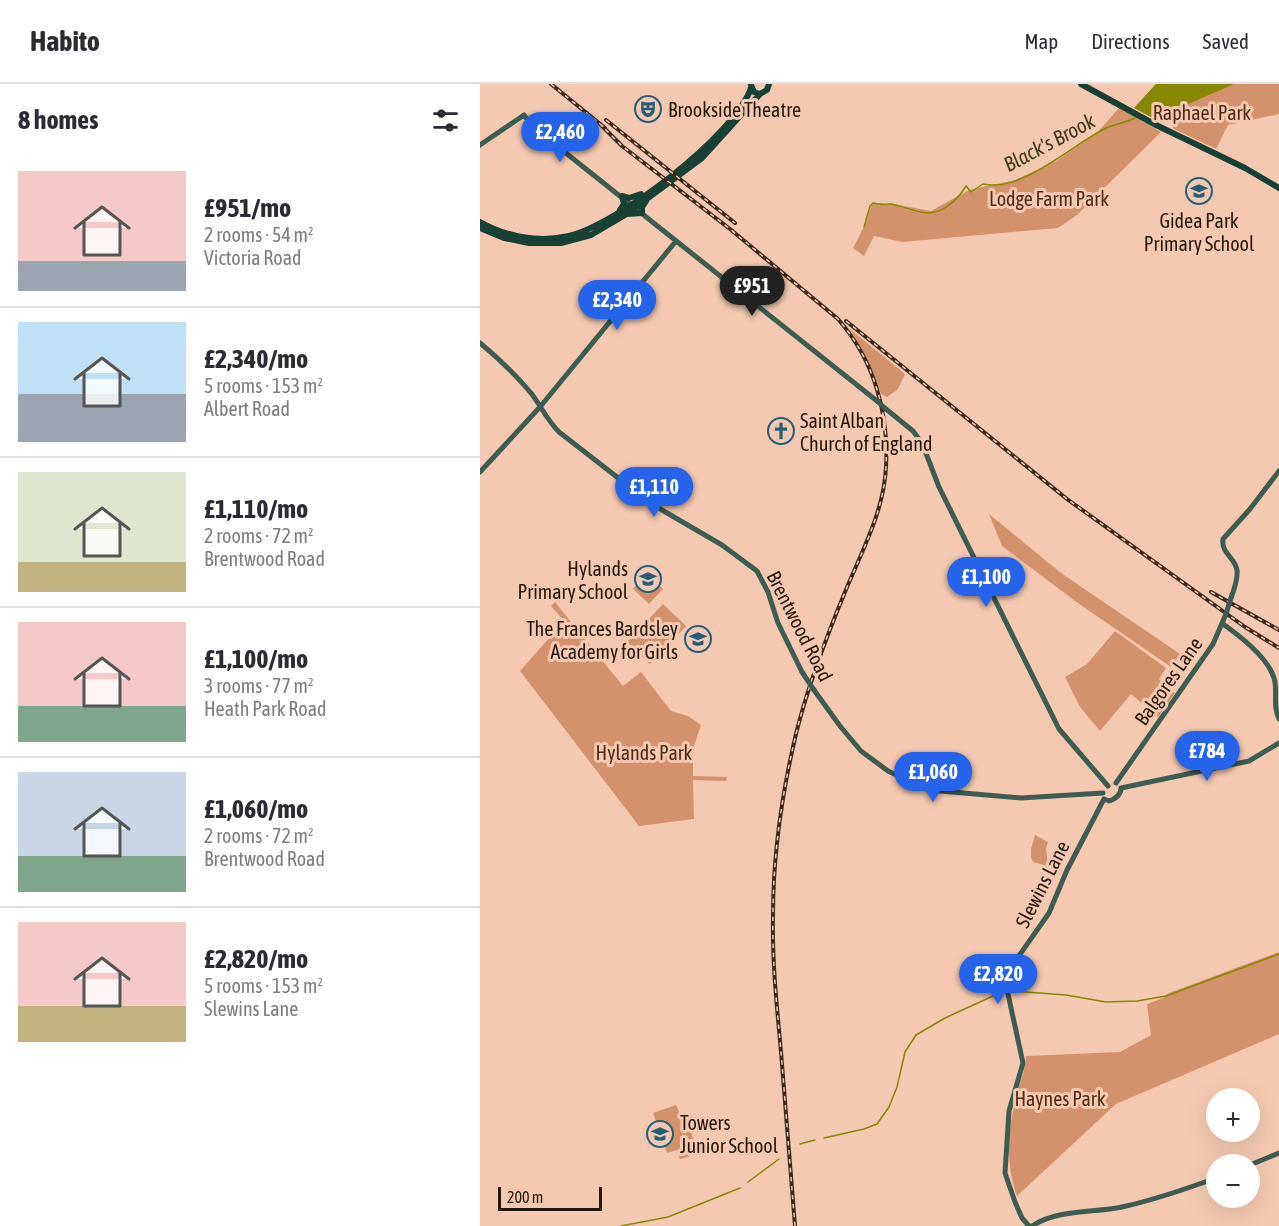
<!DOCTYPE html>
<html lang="en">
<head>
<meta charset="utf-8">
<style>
  body { margin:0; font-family:"Asap Condensed",sans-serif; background:#f2f2f3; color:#2b2b33; height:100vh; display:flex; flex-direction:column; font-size:22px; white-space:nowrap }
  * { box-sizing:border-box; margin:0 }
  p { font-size:20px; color:#7c7c81 }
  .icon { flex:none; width:33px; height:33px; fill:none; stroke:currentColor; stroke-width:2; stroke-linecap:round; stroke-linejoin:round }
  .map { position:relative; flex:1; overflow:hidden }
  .panel { display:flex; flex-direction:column; background:#fff; width:480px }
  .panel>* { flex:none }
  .buttons { position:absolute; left:726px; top:1004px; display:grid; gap:12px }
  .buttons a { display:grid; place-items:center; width:54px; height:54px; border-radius:50%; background:#fff; box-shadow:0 6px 24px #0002; font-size:30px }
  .scale { position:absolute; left:18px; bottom:15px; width:104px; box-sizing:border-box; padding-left:6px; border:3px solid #26170e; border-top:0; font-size:16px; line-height:21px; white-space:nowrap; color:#26170e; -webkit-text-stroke:4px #f5c9b1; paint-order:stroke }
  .price { position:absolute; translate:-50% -51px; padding:0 14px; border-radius:21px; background:#2563eb; color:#fff; font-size:20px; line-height:39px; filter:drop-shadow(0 2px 3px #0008) }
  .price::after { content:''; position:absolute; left:50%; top:36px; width:18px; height:14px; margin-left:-9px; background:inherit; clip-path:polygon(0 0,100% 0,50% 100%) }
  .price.active { background:#222; color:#fff }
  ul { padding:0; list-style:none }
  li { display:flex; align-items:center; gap:18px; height:150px; padding:0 18px }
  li+li { border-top:2px solid #e1e1e2 }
  li span { display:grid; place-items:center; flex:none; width:168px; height:120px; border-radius:0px; color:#555 }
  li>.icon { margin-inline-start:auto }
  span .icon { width:72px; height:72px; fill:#fffc; stroke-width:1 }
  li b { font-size:26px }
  h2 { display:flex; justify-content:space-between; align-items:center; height:72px; padding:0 18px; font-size:26px }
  header { display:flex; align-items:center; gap:36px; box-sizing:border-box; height:84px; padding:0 30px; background:#fff; border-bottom:2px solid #e1e1e2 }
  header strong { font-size:28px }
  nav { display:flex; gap:33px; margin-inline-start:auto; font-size:21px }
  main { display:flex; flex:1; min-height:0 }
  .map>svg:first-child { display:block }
</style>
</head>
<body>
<header>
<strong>Habito</strong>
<nav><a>Map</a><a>Directions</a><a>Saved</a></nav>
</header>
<main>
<section class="panel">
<h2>8 homes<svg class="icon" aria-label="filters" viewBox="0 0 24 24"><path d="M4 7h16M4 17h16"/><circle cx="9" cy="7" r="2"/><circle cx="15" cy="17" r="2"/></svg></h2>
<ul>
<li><span style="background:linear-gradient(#f6c9c9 75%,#9aa5b1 0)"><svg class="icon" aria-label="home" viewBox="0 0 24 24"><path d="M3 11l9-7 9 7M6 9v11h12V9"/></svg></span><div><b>£951/mo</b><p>2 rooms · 54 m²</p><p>Victoria Road</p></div></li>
<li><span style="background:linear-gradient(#bfe0f5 60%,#9aa5b1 0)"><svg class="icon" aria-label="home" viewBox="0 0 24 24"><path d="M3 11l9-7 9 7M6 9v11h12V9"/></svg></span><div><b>£2,340/mo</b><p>5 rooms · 153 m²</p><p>Albert Road</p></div></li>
<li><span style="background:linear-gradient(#dfe7d0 75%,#c2b280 0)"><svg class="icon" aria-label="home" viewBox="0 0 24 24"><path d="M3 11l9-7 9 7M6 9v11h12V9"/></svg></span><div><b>£1,110/mo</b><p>2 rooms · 72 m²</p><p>Brentwood Road</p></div></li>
<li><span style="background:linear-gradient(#f6c9c9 70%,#7fa58c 0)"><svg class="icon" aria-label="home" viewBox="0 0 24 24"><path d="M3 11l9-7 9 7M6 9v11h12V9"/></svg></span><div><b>£1,100/mo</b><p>3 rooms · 77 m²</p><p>Heath Park Road</p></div></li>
<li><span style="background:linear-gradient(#c9d6e8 70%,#7fa58c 0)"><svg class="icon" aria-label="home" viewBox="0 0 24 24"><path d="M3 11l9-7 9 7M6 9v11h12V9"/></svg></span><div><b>£1,060/mo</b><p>2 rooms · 72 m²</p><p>Brentwood Road</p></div></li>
<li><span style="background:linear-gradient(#f6c9c9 70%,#c2b280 0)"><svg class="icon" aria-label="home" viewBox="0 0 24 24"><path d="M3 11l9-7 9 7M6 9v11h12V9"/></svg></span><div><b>£2,820/mo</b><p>5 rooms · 153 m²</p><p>Slewins Lane</p></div></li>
</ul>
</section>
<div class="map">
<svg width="799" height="1142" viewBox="0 0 799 1142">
  <rect width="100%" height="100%" fill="#f5c9b1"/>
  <path fill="#d4926c" d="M676,0h123v30l-51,11 -12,24 -42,-20 -4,-7 -9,-1 -27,-13z
    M639,24l42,24 -84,83 -19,13 -155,14 -29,-6 -10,20 -11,-8 11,-21 8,-23 14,1 2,-2 43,8 38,-21 46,-10 41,-19 40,-27z
    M370,245l55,45 -7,15 -11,8 -6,-3c-8,-24 -18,-44 -31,-65z
    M509,430l72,59 119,81 -9,13 -96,-66 -73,-55z
    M167,490l16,15 -14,15 -16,-15z
    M75,518l68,84 18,-14 30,39 17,5 13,9 -8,24v27l34,1 -1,4 -33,-1 1,39 -55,7 -119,-155 44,-50 -13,-15z
    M183,520l23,22 -36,38 -23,-22z
    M635,547l51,37 -7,11 16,14 -17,24 -27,-23 -31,37 -20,-24 -15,-30 22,-13z
    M555,751l13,7 -2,6 2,18 -15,-4 -2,-5v-8z
    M799,868v82l-163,70 -99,92c-12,-33 -9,-65 -1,-99 3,-14 10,-26 10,-41l94,-4 31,-17 -4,-31 16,-6 6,-5z
    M196,1021l4,9 7,5 11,35 -18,5 -3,-9 -10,3 -14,-40z"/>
  <path fill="#858800" d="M676,0h78l-53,23 -30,10 -17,-9z"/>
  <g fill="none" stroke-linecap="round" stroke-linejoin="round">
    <path stroke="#858800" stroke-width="1.5" d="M384,143l6,-21 3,-3c6,2 12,1 18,1 12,2 26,9 38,9 16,-1 29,-14 37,-27l5,6 12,-8c38,9 88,-38 121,-55 10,-5 21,-6 31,-11
      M532,907l54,4 40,7 31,-1 29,-5 113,-42
      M344,1054l40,-9 13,-5 12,-17 8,-20 8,-35 11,-17 29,-17 59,-27
      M320,1060l15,-4
      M268,1098l31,-23
      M141,1142l47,-9 72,-29"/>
    <path stroke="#3d5c52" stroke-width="5" d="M0,61l44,-30 8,11 345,275
      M0,259c18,15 36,32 51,50 10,13 16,27 28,39l76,59 27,19 60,35 35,26 11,21 10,31 24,49
      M406,325l27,22 9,12 17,44 120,242 49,57
      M0,388l60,-65 136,-166
      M751,514c3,-8 7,-19 6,-28 -2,-13 -16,-16 -14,-31l27,-30 29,-38
      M743,540c17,12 48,36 52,58 2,14 -2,25 4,37
      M334,606l26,36 21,25 27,20 41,19 92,8 82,-5
      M636,699l97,-139 13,-30
      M641,704l128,-27 30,-18
      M624,715l5,2c6,-2 12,-6 12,-13
      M770,1081l29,-12
      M549,1142l-7,-8 -7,-16 -10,-29 4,-62 14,-48 -15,-69v-12l8,-22 33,-47 18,-43 37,-71
      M552,1142c26,-17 61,-13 90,-19 32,-7 64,-18 94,-29"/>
    <path stroke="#184135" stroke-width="6" d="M601,0l75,41 89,43 34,20
      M271,1l3,7 6,2 7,-4 2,-6
      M140,126l4,-6 -2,-8 7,2 12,-4
      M147,130l15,-1v-6l4,-6
      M0,138c27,15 59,21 89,14 49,-12 165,-100 182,-148
      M0,144l24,10 25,5h32l30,-8 34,-20 77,-57 58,-64"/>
    <defs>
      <path id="rail" d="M71,0l54,44
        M126,36l129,103
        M119,39l23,23 108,83 108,90c36,41 51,94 48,148 -2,44 -24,84 -41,125 -19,46 -37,93 -49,142 -14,59 -23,121 -23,182 -1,46 4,91 8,136 5,58 9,116 14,174
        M366,237l221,178 178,128 34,21
        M731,508l68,38"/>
    </defs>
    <use href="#rail" stroke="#3c2a1f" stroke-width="4"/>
    <use href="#rail" stroke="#f5c9b1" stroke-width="1.5" stroke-dasharray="4.5" stroke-linecap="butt"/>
    <path stroke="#3d5c52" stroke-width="5" d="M397,317l9,8
      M746,530l5,-16
      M322,588l12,18"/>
  </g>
  <defs>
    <symbol id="theatre-ring" viewBox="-11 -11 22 22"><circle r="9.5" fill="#f5c9b1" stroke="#265e78" stroke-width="1.5"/><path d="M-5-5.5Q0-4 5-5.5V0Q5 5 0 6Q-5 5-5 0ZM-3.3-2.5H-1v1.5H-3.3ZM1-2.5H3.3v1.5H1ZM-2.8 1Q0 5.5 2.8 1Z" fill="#265e78"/></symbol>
    <symbol id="school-ring" viewBox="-11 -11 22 22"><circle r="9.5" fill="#f5c9b1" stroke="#265e78" stroke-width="1.5"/><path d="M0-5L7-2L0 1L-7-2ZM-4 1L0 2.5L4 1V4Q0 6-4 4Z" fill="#265e78"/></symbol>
    <symbol id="church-ring" viewBox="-11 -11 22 22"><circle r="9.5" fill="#f5c9b1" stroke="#265e78" stroke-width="1.5"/><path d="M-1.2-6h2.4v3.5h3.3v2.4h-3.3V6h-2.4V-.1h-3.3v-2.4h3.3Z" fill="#265e78"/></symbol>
  </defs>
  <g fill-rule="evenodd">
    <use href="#theatre-ring" x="153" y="10" width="30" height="30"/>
    <use href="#school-ring" x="704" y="92" width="30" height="30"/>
    <use href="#church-ring" x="286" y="332" width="30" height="30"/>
    <use href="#school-ring" x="153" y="480" width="30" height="30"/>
    <use href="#school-ring" x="203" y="540" width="30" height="30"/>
    <use href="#school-ring" x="165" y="1035" width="30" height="30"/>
  </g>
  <g text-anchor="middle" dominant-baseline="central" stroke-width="6" stroke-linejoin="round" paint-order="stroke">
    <g font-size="20" fill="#26170e" stroke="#f5c9b1" text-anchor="start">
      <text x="188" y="25">Brookside Theatre</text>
      <text x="719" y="136" text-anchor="middle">Gidea Park<tspan x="719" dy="23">Primary School</tspan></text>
      <text x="320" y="336">Saint Alban<tspan x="320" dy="23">Church of England</tspan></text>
      <text x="148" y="484" text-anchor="end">Hylands<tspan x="148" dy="23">Primary School</tspan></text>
      <text x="198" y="544" text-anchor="end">The Frances Bardsley<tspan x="198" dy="23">Academy for Girls</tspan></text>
      <text x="200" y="1038">Towers<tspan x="200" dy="23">Junior School</tspan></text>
    </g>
    <g font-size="20" fill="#512b14" stroke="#f5c9b1">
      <text x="722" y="28">Raphael Park</text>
      <text x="569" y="114">Lodge Farm Park</text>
      <text x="164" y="668">Hylands Park</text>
      <text x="580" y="1014">Haynes Park</text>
    </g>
    <g font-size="20" fill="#26170e" stroke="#f5c9b1">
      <text transform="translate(320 542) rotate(63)">Brentwood Road</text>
      <text transform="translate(688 597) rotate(-55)">Balgores Lane</text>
      <text transform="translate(562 800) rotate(-63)">Slewins Lane</text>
    </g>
    <g font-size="21" font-style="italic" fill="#3a3c0d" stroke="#f5c9b1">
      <text transform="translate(569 58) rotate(-28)">Black's Brook</text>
    </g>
  </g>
</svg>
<div class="buttons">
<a>+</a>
<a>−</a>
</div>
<div class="scale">200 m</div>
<b class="price" style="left:80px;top:79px">£2,460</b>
<b class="price active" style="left:272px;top:233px">£951</b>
<b class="price" style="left:137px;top:247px">£2,340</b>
<b class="price" style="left:174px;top:434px">£1,110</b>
<b class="price" style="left:506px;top:524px">£1,100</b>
<b class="price" style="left:727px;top:698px">£784</b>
<b class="price" style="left:453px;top:719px">£1,060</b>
<b class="price" style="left:518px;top:921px">£2,820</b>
</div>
</main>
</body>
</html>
